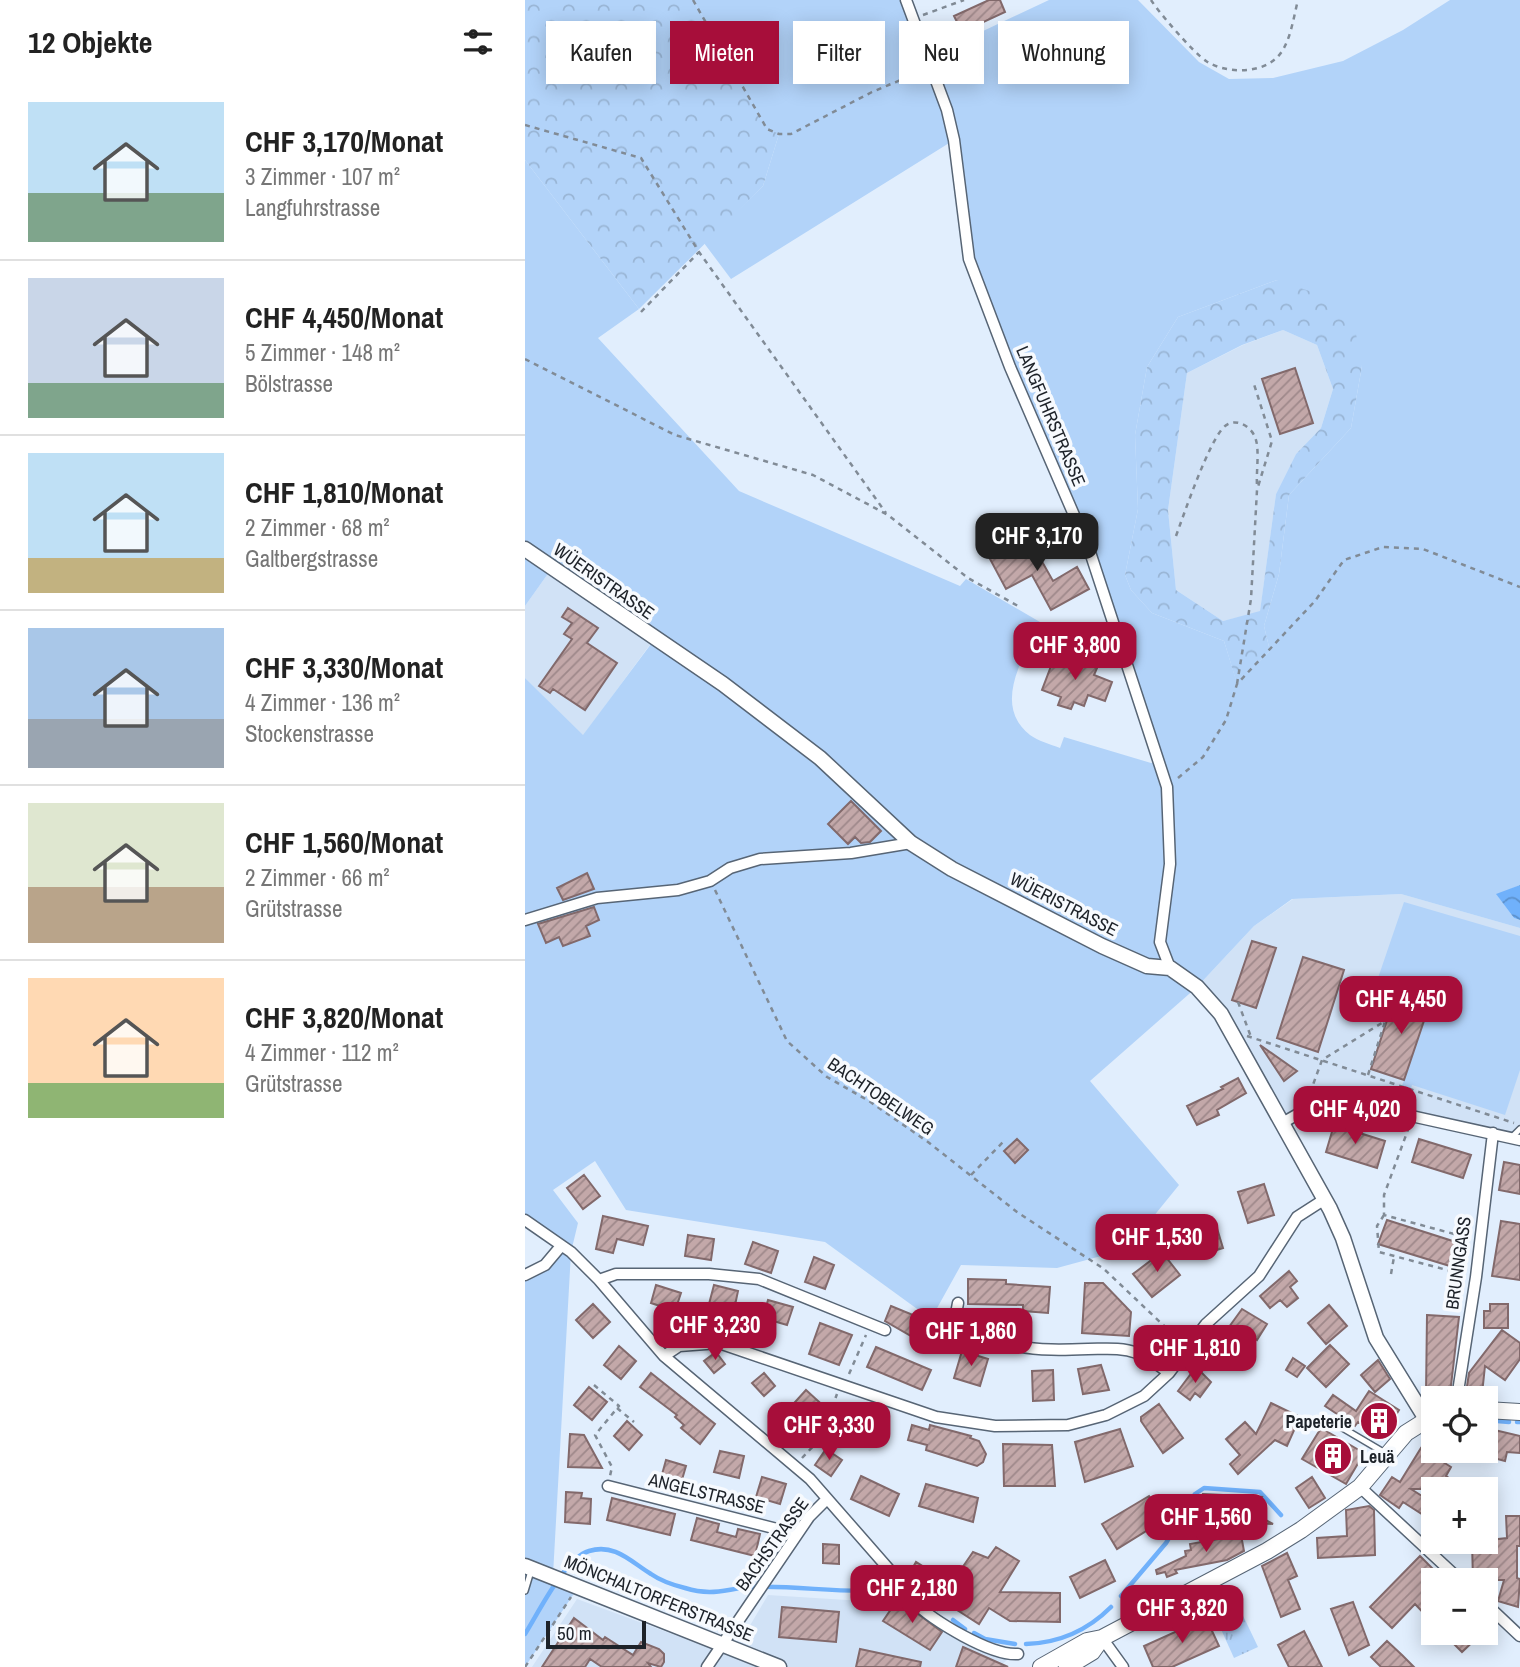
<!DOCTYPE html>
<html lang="de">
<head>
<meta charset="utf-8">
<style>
  body { margin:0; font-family:"Archivo Narrow",sans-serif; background:#f6f6f6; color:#222; height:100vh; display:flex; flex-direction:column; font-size:26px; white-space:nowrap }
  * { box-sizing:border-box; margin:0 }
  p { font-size:23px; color:#767676 }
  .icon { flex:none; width:38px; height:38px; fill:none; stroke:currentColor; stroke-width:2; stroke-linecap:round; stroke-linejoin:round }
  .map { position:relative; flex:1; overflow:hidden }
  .sheet { display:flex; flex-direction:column; background:#fff; width:525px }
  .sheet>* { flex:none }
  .hud { position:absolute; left:21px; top:21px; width:665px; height:63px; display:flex; gap:14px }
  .tools { position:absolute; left:896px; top:1386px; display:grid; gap:14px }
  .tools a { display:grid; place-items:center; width:77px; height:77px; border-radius:0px; background:#fff; box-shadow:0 4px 18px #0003; font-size:35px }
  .scale { position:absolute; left:21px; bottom:18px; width:100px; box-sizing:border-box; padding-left:7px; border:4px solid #1d2229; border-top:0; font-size:19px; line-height:24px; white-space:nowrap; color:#1d2229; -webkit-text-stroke:5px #f7fafe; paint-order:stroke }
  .price { position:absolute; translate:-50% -60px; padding:0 16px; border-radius:14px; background:#a70e3a; color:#fff; font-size:23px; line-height:46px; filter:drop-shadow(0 2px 4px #0008) }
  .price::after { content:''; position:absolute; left:50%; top:42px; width:21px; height:16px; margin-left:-10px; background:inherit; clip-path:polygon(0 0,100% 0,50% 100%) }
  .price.on { background:#222; color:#fff }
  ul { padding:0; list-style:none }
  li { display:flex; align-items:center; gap:21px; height:175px; padding:0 28px }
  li+li { border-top:2px solid #e0e0e0 }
  li span { display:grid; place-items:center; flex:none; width:196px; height:140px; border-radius:0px; color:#555 }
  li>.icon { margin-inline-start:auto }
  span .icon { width:84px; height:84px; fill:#fffc; stroke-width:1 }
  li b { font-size:30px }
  h2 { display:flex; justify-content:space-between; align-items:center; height:84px; padding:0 28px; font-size:30px }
  .pill { padding:0 24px; border-radius:0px; background:#fff; box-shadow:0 4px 18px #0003; font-size:24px; line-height:63px }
  .pill.on { background:#a70e3a; color:#fff }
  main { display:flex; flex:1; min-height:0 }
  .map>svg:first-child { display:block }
</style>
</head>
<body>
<main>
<section class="sheet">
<h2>12 Objekte<svg class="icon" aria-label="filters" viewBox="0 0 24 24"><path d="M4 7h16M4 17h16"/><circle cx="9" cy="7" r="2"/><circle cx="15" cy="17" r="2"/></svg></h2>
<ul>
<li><span style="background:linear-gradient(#bfe0f5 65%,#7fa58c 0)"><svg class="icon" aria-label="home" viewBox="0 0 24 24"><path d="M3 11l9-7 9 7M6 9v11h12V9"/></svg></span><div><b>CHF 3,170/Monat</b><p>3 Zimmer · 107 m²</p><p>Langfuhrstrasse</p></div></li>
<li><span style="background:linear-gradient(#c9d6e8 75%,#7fa58c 0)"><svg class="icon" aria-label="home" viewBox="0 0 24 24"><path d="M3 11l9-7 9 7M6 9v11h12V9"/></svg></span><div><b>CHF 4,450/Monat</b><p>5 Zimmer · 148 m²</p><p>Bölstrasse</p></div></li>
<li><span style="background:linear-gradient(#bfe0f5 75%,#c2b280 0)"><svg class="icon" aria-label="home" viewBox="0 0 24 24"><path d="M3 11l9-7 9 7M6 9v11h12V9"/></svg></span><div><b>CHF 1,810/Monat</b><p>2 Zimmer · 68 m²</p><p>Galtbergstrasse</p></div></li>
<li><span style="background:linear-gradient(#a9c7e8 65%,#9aa5b1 0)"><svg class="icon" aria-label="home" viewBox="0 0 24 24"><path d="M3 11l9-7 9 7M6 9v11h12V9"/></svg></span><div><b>CHF 3,330/Monat</b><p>4 Zimmer · 136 m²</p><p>Stockenstrasse</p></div></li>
<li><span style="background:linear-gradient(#dfe7d0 60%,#b9a48a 0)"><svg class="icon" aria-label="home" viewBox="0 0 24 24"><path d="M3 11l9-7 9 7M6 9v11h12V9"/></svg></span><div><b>CHF 1,560/Monat</b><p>2 Zimmer · 66 m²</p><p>Grütstrasse</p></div></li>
<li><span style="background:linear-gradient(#ffd9b3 75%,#8fb573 0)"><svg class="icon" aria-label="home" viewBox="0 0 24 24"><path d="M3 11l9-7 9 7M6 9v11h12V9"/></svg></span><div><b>CHF 3,820/Monat</b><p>4 Zimmer · 112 m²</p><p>Grütstrasse</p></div></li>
</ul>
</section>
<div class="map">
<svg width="995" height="1667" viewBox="0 0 995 1667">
  <defs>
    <pattern id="forest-crowns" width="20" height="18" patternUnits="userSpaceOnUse" patternTransform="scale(1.75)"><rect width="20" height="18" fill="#b2d3f9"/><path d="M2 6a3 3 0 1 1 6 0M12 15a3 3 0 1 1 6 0" fill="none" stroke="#99b5d5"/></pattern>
    <pattern id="park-tufts" width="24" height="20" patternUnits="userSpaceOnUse" patternTransform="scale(1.75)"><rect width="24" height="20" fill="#b2d3f9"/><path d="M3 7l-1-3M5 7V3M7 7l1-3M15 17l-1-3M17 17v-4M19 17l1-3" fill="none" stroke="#99b5d5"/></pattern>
    <pattern id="water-waves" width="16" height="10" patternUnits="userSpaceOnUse" patternTransform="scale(1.75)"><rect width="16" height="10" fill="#70b1fb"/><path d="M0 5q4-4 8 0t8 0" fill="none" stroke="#5b90cb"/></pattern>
    <pattern id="building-hatch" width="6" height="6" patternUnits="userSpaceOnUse" patternTransform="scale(1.75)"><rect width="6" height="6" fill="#c3a8a9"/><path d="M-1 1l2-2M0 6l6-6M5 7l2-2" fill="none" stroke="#9e888a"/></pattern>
  </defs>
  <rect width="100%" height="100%" fill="#e1eefd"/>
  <path fill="#d1e2f6" d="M758,330l34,15 16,44 -12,39 -25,26 -20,40 -16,118 -37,9 -47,-31 -8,-80 19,-137 56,-28z
    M27,568l102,71 -71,97 -58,-58v-72z
    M876,894l119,34v201l-8,8 -181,-35 -47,20 -87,-135 57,-61 39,-27z
    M364,1589l69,47 49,24 -8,7h-467l45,-68 155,57 36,-61 110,7z"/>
  <path fill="#b2d3f9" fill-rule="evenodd" d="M168,0h213l22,57 121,-57h89l61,62 30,17 44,-1 70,-17 60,-31 47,-30h70v885l-23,10 17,23 6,2v8l-119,-34 -109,5 -38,27 -57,61 -107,94 89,104 -52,64 -70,19 -96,-3 -30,54 -106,-77 -199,-32 -31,-49 -42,29 25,33 -7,29 -18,323 26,11 -54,81v-392l36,-29 -36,-26v-542l58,57 71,-95 -102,-72 -27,38v-446l114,149 -41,29 141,153 221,95 6,-7 74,43c-15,34 -49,82 -10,113 8,6 20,9 30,13l4,-11 87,26 8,-2 -69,-209 -121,-293 -15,-119 -223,139 -27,-36 59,-57 16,-52 -12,-5zM752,280l85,86 -11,62 -62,67 -10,79 -15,52 6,25 -33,32 -13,-42 -72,-28 -21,-23 -6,-15 13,-66 -3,-74 12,-68 31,-50z
    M879,902l116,34v134l-15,45 -93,-30 -5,16 -9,-3 34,-102 -54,-18z"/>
  <path fill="url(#forest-crowns)" fill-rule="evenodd" d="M0,0h168l74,128 12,6 -16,52 -124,123 -114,-149z
    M752,280l38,13 39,30 8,43 -11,62 -62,67 -10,79 -15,52 6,25 -33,33 -13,-43 -72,-28 -21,-23 -6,-15 13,-66 -3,-74 12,-68 31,-50zM758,330l34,15 16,44 -12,39 -25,26 -20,40 -16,117 -37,10 -47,-31 -8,-80 19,-137 55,-28z"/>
  <path fill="url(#park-tufts)" d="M713,1605l20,42 -24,11 -19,-42z"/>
  <path fill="url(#water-waves)" d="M995,885v35l-6,-2 -18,-24z"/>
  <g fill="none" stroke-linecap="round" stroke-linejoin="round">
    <path stroke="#70b1fb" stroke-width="4.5" d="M961,1420l23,2
      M992,1422h3
      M596,1596l45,-53 29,-49 9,-6 56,4 21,23
      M428,1620l12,9
      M449,1633l11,6 30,5
      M0,1634c14,-22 40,-76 64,-83 26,-8 42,11 62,23 10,7 22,11 34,14 29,9 42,0 68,-1 45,-2 88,7 133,3
      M501,1644c33,-1 62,-14 85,-37"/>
  </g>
  <path fill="url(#building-hatch)" stroke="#82696b" stroke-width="2" d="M464,0h11l5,12 -43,20 -8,-16z
    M770,368l18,55 -33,11 -18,-55z
    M504,538l4,7 6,-3 8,13 -7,3 13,23 24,-14 12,22 -38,21 -19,-35 -26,14 -16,-30z
    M43,608l30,20 -11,15 30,20 -32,47 -32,-21 -3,4 -11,-7 33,-47 -8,-5 8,-11 -10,-6z
    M531,653l41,15 -3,7 18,7 -7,19 -17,-6 -4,11 -10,-4 -3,7 -13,-4 3,-8 -19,-7z
    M326,801l30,30 -11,11 -9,1 -6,-6 -7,7 -20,-20z
    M62,873l7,16 -31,11 -6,-12z
    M69,907l5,13 -13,6 4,10 -27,10 -4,-9 -13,6 -8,-19z
    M727,941l24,7 -20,60 -24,-8z
    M778,957l41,13 -26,82 -41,-14z
    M888,994l18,6 -27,80 -33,-11 24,-73 16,6z
    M735,1045l37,26 -13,10z
    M713,1078l8,15 -29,17 2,5 -22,10 -10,-19 36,-17 -2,-2z
    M809,1125l51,16 -8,27 -51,-16z
    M492,1139l11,11 -13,13 -11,-12z
    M894,1139l52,16 -8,23 -51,-16z
    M979,1162l16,3v29l-21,-4z
    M59,1175l16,21 -17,13 -16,-21z
    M739,1184l10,31 -26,8 -10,-31z
    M78,1216l45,10 -5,19 -26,-6 -4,14 -17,-4z
    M862,1220l75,24 -9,23 -75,-23z
    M976,1221l19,3v56l-28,-4z
    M691,1225l7,23 -16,5 -3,-9 -9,3 -4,-15z
    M163,1235l26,4 -3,21 -26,-4z
    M228,1242l25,9 -7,22 -26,-9z
    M637,1252l18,23 -28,22 -19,-23z
    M289,1257l20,8 -9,24 -20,-7z
    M764,1271l8,10 -7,6 8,11 -11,9 -7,-7 -10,8 -10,-12z
    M443,1279l38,1v4l44,3 -2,26 -25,-2v-6l-55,-1z
    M560,1283h18l28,29 -2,24 -47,-3z
    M131,1285l25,8 -6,18 -24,-8z
    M189,1285l24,6 -4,19 -25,-6z
    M243,1300l25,7 -6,18 -24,-7z
    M68,1304l17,18 -17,16 -17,-18z
    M965,1304h18v24h-24v-17h6z
    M804,1305l18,21 -21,18 -18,-21z
    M366,1306l27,11 -7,19 -26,-15z
    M717,1309l25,15 -10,16 -4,-3 -9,14 -5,-2 -10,16 -25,-15 10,-16 7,4z
    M902,1315l32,2 -9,77 -24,-1z
    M295,1323l32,12 -13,30 -30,-11z
    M977,1330l18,13v16l-15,21 -20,-14 -3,28 -16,-1 3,-20z
    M805,1345l19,19 -23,23 -19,-19z
    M94,1346l17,15 -15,18 -17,-14z
    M351,1347l55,23 -9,20 -55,-23z
    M437,1351l26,8 -8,27 -26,-8z
    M191,1352l9,12 -11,9 -10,-12z
    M768,1358l12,8 -8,11 -11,-7z
    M853,1360l12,19 -15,13 -14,-17z
    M576,1365l8,25 -26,4 -5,-25z
    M671,1367l15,15 -11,15 -5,-4 -5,7 -12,-9z
    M528,1370l1,30 -21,1 -1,-30z
    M126,1373l64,51 -15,20 -19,-16 3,-3 -9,-8 2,-2 -37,-28z
    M239,1373l11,13 -11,10 -12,-13z
    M64,1387l18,15 -15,18 -18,-15z
    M281,1390l22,20 -28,32 -23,-20z
    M844,1391l30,19 -17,27 -24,-15 -3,4 -30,-20 8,-11 23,16z
    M746,1403l29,14 -13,29 -12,-6 -37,34 -8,-10 10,-9 -14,-16 19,-17 11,12z
    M634,1404l24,34 -20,15 -22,-32v-4z
    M318,1405l41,13 -4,15 -41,-12z
    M102,1421l15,14 -13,15 -15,-14z
    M387,1425l17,5 1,-5 41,11 -1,2 9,3 7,13 -3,8 -6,4 -51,-16 1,-5 -19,-5z
    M796,1428l43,25 -18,31 -44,-25z
    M961,1428l34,8v17l-13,-1 -2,9 -19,-5z
    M595,1429l13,37 -48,16 -10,-40z
    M45,1434l14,1 18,33 -34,-1z
    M478,1444l49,1 3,41h-51z
    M896,1448l30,19 -5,9 20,13h-55l22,14 -8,13 -22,-14 -4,6 -19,-13 12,-18 8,5z
    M301,1449l16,11 -11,16 -16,-11z
    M195,1451l24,5 -5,22 -25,-6z
    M141,1460l20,6 -5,17 -20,-5z
    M336,1476l38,18 -10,22 -38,-17z
    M237,1477l24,7 -6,20 -24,-7z
    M787,1477l13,21 -16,10 -13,-20z
    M401,1484l52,14 -5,24 -54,-16z
    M41,1492l16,1 -1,5 10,1 -1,25 -25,-2z
    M678,1494l59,3 -8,17 19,10 -72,-4z
    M624,1496l15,24 -47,29 -15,-25z
    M87,1498l63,16 -5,21 -63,-15z
    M844,1506l5,4 1,45 -57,3 -1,-20 30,-2 -1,-26z
    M981,1516h14v30h-3v32l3,1 -2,28 -20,-6 6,-21h-31l-1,-38 35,-4z
    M172,1518l22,6 -2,8 19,5 2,-8 22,5 -5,22 -64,-16z
    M716,1535l3,16 -17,9 -52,10 2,3 -10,4 -2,-5 -8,2 -1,-4 30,-14 -1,-5 6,-1 -1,-6z
    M298,1544l16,1v19l-16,-1z
    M471,1547l23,14 -19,31 60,1v29l-50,-1 -21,-13 -10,16 -36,-23 -6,9 -18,-14 3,-5 -15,-13 9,-16 35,22 22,-32 15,6z
    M762,1553l10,23 -9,4 12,29 -19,8 -19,-51z
    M895,1556l21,21 -8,3v43l-18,-19 -23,24 -22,-21z
    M580,1560l10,21 -35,17 -10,-21z
    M373,1599l44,33 -12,18 -47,-29z
    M828,1602l16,43 -20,10 -18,-46z
    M257,1607l57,5 -3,30 -57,-5z
    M49,1618l29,22 2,-3 28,18 8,-13 18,7 5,5v8l-3,5 -13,-4 3,4h-49l-12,-8 -5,8h-43z
    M681,1618l13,28 -47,21h-19l-9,-21z
    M779,1631l18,36h-33l-11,-22z
    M918,1633h39l-20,19z
    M862,1641l15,14 12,12h-33l-10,-10z
    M438,1647l45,20h-52z
    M335,1649l61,13 -1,5h-64z"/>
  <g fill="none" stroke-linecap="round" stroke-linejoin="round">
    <defs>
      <path id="service" d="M987,1137l8,-8
        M804,1420l56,33
        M0,1591l6,-20"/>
      <path id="minor" d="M381,0l41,110 7,30 15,119 41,108 80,185 77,235 3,77 -10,78 10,26
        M0,920l72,-22 81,-8 32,-9 20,-13 30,-9 91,-6 60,-10
        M759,1122l30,-17 34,-3 172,38
        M0,1220l46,32 28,28 65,76 146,123 91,104c3,6 7,14 12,18 20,20 78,55 105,53
        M0,1275l20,-10 16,-19
        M74,1280l17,-6h93l50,5 126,51
        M433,1303l-2,11c41,37 80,37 132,35 16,0 33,-2 49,4 11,3 22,13 32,20
        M139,1356l15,-10 40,-3 217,74 59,9 73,-1 38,-10 38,-19 25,-23 37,-49 53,-48 38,-59 28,-18
        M932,1398l19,-121 17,-144
        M83,1486l177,45 10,6
        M835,1487l100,93
        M961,1604l34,32
        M577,1638l21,29
        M182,1667l102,-150 18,-18"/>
      <path id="tertiary" d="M0,549l198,135 97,74 91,85 41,26 150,77 45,20 23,2 27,19 24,27 109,195 13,29 33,100 50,81
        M0,1566l254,101"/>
      <path id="secondary" d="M961,1410l34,2
        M516,1667l46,-26 15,-3 165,-87 34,-21 59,-43 46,-54 27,-17
        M542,1667l25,-15 10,-14"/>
    </defs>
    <use href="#service" stroke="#576575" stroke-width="8"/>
    <use href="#minor" stroke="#576575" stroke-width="13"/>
    <use href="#tertiary" stroke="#576575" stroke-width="17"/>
    <use href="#secondary" stroke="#576575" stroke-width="18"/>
    <path stroke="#818b96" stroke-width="2.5" stroke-dasharray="5 5" stroke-linecap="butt" d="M168,0l74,129 12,5h12l81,-42 50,-21
      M626,0c9,14 42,52 55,61 18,12 51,13 68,-1 16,-12 19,-41 24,-60
      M398,15l41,-15
      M0,125l116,33 58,94 187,261
      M116,312l58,-60
      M0,359l150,76 138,40 75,40 80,63 50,28
      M651,536c8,-22 33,-95 48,-109 10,-10 26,-2 31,10 5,12 1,35 2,48
      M712,684l14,-85 6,-109 15,-49 -19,-60
      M653,778l25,-21 23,-37 11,-36 78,-83 29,-41 39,-13 40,2 97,38
      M190,890l72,151 40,36 42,24 59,41 89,70 87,57 75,71
      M713,1002l13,35
      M722,1036l267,87
      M843,1075l28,-88
      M785,1093l12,-33 63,-39
      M884,1127l-25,68v20l85,23
      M446,1175l33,-34
      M859,1215l-7,11 2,26 87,23
      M866,1274l3,-17
      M324,1374l17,-39
      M69,1385l25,21 -24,29 17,32 -2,9
      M92,1408l17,14
      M277,1458l18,-19 17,-45
      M0,1667l46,-70"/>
    <use href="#service" stroke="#fff" stroke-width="5"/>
    <use href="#minor" stroke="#fff" stroke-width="10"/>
    <use href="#tertiary" stroke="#fff" stroke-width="14"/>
    <use href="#secondary" stroke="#fff" stroke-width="16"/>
  </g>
  <defs>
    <symbol id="building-disc" viewBox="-11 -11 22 22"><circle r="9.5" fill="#a70e3a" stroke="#f7fafe"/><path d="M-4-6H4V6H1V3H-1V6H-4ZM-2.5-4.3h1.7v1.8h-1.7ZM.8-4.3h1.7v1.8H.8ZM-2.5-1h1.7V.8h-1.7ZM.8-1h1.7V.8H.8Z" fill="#fff"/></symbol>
  </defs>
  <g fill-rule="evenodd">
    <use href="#building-disc" x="832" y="1399" width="44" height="44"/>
    <use href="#building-disc" x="786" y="1434" width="44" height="44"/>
  </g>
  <g text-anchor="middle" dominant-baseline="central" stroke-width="7" stroke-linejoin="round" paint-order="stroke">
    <g font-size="18" fill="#1d2229" stroke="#f7fafe">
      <text transform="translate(526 416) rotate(67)">LANGFUHRSTRASSE</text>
      <text transform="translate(79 581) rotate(35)">WÜERISTRASSE</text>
      <text transform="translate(539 904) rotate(27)">WÜERISTRASSE</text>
      <text transform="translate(356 1096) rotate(34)">BACHTOBELWEG</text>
      <text transform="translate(933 1263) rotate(-82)">BRUNNGASS</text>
      <text transform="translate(182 1493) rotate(14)">ANGELSTRASSE</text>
      <text transform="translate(247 1544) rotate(-54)">BACHSTRASSE</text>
      <text transform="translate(134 1598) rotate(22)">MÖNCHALTORFERSTRASSE</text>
    </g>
    <g font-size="18" font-weight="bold" fill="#1d2229" stroke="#f7fafe" text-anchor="end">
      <text x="827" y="1421">Papeterie</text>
      <text x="835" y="1456" text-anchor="start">Leuä</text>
    </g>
  </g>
</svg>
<div class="tools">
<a><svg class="icon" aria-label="locate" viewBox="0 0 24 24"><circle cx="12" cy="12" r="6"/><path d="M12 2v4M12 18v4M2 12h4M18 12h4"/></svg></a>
<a>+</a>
<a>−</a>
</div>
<div class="scale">50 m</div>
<b class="price on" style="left:512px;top:573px">CHF 3,170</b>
<b class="price" style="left:550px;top:682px">CHF 3,800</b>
<b class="price" style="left:876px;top:1036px">CHF 4,450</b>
<b class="price" style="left:830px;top:1146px">CHF 4,020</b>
<b class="price" style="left:632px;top:1274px">CHF 1,530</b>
<b class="price" style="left:190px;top:1362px">CHF 3,230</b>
<b class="price" style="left:446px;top:1368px">CHF 1,860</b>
<b class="price" style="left:670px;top:1385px">CHF 1,810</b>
<b class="price" style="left:304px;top:1462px">CHF 3,330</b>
<b class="price" style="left:681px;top:1554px">CHF 1,560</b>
<b class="price" style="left:387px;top:1625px">CHF 2,180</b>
<b class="price" style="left:657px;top:1645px">CHF 3,820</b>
<div class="hud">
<a class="pill">Kaufen</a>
<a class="pill on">Mieten</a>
<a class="pill">Filter</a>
<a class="pill">Neu</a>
<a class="pill">Wohnung</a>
</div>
</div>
</main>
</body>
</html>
